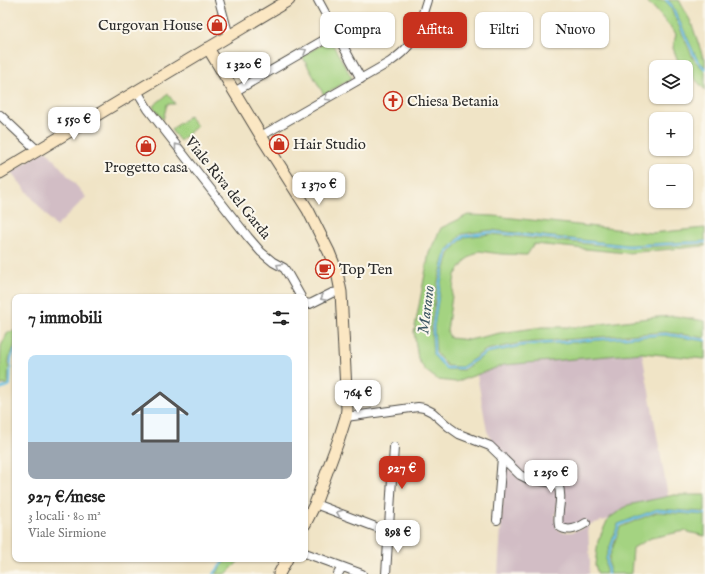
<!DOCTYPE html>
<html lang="it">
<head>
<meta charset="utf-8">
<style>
  body { margin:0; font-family:"IM FELL English",serif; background:#f6f6f6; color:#222; height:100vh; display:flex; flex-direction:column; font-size:15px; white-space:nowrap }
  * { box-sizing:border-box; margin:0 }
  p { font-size:13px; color:#767676 }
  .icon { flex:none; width:22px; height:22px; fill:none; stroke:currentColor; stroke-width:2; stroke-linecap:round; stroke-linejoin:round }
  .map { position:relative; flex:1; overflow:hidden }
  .drawer { position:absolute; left:12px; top:294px; width:296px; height:268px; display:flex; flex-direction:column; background:#fff; border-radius:8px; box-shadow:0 1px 3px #0004 }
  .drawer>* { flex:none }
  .banner { position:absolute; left:320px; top:12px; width:325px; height:36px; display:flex; gap:8px }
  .tools { position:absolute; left:649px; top:60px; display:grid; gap:8px }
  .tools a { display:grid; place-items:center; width:44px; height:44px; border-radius:8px; background:#fff; box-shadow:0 1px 3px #0004; font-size:20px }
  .price { position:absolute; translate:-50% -34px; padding:0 9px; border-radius:8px; background:#fff; color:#222; font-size:13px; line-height:26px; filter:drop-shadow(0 1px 2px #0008) }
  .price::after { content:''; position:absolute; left:50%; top:24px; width:12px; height:9px; margin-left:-6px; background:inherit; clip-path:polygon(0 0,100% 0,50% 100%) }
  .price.active { background:#c8321e; color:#fff }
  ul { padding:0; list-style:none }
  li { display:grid; align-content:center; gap:8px; height:212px; padding:0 16px }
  li span { display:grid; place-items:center; height:124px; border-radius:8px; color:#555 }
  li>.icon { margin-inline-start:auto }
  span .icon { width:72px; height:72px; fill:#fffc; stroke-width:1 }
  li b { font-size:17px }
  h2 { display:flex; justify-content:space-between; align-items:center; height:48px; padding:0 16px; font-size:17px }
  .tag { padding:0 14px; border-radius:8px; background:#fff; box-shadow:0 1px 3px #0004; font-size:14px; line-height:36px }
  .tag.active { background:#c8321e; color:#fff }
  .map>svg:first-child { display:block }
</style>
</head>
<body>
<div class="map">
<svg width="705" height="574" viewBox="0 0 705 574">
  <rect width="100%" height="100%" fill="#fbf7ec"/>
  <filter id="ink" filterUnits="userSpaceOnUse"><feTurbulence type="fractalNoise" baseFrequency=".025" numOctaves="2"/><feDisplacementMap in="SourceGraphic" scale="8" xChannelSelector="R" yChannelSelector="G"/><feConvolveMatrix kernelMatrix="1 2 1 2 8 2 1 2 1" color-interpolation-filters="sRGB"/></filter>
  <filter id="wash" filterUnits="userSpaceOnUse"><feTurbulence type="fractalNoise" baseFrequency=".012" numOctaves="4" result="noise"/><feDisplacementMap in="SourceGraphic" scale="16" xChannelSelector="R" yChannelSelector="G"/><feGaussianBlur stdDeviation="0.9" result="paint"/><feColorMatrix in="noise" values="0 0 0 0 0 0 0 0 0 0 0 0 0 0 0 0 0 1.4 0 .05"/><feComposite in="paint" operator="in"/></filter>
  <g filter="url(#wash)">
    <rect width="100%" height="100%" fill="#f0e4c6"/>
    <path fill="#d2bdc5" d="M46,150l40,47 -30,30 -45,-55z
      M642,353l26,143 -40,9 -20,14 -20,6 2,39 -1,10h-91l7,-110 14,14 9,3 28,5 2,4v8l-3,21 2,9 5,4h9l10,-3 7,-4 -3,-5 -15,6h-6l-2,-1 -1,-6 3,-21 -1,-9 -2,-7 -6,-2 -26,-4 -7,-3 -29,-30 -6,-12 -10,-56 27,-10z"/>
    <path fill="#a4d381" stroke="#687f56" d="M645,0h19l6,6 24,54 11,11v19l-19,-21v-2h-2l-6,-6 -5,-13 3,-14 -21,-25z
      M668,0h11l12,22 12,35 2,1v9l-8,-8 -25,-55z
      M330,40l22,38 -28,17 -22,-39z
      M168,94l7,10h-8l-4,16 -10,-14z
      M189,116l8,10 -17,15 -9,-11z
      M468,215l26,1 158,17 53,-5v13l-77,4 -137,-15 -29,4 -16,18 -8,30 -7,45 2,28 13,14 17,1 24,-17 36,-7 142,-11 40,6v18l-63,-6 -138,12 -48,17 -18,-2 -13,-10 -7,-11 -4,-27 15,-79 12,-25z
      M491,234l137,14 77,-4v2l-78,7 -93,-9 -7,11 -26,-1 -22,-3 -12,8 -12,16 -8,56 3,7 19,2 31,-7 42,-6h34l81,-10 18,-1 30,5v17l-40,-6 -143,11 -36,7 -24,17 -15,-1 -11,-13 -2,-26 7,-45 8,-28 15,-17z
      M15,331v14l-6,14 -1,25 -8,1 1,-39 7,-14z
      M674,495h31v17l-48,-3 -39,15 -12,33v17h-8l-3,-9 3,-24 10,-22 20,-14z
      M657,512l48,3v21l-21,-5 -33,7 -18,10 -2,26h-22v-16l11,-31z
      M227,559h14l-15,15h-10z"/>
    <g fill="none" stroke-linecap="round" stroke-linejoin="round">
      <path stroke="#68c1e5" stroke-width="2" d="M666,0l5,5 25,54 9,10
        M705,242l-77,4 -137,-14 -28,4 -16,17 -7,29 -7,45 1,27 12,14h16l25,-16 36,-7 142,-11 40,6
        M0,389l10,-4 1,-26 4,-10
        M214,574l11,-15
        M608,574l-1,-16 12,-33 38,-15 48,4"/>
    </g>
  </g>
  <g filter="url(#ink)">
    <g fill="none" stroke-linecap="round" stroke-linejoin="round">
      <defs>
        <path id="street" d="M219,0l10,36
          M318,0l43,79
          M137,91l11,18 100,128 13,15 12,10 11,6 4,6 13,23
          M234,92l102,-59
          M0,115l37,35
          M261,136l129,-74c7,-5 14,-10 19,-17 8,-10 14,-32 18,-45
          M305,303l5,1 22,-11 9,-1
          M346,417l72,-10 6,1 8,4 17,15 10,7 31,12 30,29 8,4 26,4 4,1c6,15 -2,28 1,42 9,7 19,2 27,-3
          M315,504l74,28
          M497,520l5,-63
          M305,553l57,21
          M338,574l4,-7
          M386,574l8,-127"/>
        <path id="secondary" d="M208,48l53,88 47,74 21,42 8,20 4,20 6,117 -1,8 -7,22 -24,65 -10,20
          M0,173l289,-173
          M279,574l8,-15"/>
      </defs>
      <use href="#street" stroke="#494742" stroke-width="10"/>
      <use href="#secondary" stroke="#494742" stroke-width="13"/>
      <use href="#street" stroke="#fff" stroke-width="8"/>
      <use href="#secondary" stroke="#fbe7c3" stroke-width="11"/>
    </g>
    <defs><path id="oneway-chevron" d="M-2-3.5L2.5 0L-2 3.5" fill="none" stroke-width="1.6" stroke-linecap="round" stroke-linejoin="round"/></defs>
    <g stroke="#a0a0a0">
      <use href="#oneway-chevron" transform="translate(304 51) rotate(-30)"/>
      <use href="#oneway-chevron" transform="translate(327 98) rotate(150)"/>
      <use href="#oneway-chevron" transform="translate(177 146) rotate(-128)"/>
      <use href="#oneway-chevron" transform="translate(279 266) rotate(-148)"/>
      <use href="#oneway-chevron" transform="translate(323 298) rotate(153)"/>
      <use href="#oneway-chevron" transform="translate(339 513) rotate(-159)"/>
    </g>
  </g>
  <defs>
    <symbol id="shop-ring" viewBox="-11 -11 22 22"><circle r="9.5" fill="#fbf7ec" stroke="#c8321e" stroke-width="1.5"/><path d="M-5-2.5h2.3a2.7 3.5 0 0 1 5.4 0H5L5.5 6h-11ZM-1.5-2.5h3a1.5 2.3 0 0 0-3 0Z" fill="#c8321e"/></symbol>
    <symbol id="church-ring" viewBox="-11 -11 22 22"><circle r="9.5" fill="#fbf7ec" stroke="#c8321e" stroke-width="1.5"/><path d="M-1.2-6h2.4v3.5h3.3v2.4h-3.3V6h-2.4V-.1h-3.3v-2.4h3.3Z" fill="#c8321e"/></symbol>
    <symbol id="cafe-ring" viewBox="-11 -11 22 22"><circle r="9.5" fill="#fbf7ec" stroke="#c8321e" stroke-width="1.5"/><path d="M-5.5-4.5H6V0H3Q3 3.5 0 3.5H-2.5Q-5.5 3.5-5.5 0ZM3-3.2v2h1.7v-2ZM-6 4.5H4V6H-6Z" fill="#c8321e"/></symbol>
  </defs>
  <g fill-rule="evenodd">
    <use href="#shop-ring" x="206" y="14" width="22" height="22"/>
    <use href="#church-ring" x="382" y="90" width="22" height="22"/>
    <use href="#shop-ring" x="268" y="133" width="22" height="22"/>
    <use href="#shop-ring" x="135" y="135" width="22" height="22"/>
    <use href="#cafe-ring" x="314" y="258" width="22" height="22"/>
  </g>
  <g text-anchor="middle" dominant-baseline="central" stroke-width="4" stroke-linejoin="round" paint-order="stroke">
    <g font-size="15" fill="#2b2b2b" stroke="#fbf7ec" text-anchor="start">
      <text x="203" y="25" text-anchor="end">Curgovan House</text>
      <text x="407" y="101">Chiesa Betania</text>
      <text x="293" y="144">Hair Studio</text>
      <text x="146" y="167" text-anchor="middle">Progetto casa</text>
      <text x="339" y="269">Top Ten</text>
    </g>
    <g font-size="15" fill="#2b2b2b" stroke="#fbf7ec">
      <text transform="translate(228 188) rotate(51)">Viale Riva del Garda</text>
    </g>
    <g font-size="16" font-style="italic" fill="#3d5863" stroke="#fbf7ec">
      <text transform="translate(427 310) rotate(-83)">Marano</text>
    </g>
  </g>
</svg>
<div class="tools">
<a><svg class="icon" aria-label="layers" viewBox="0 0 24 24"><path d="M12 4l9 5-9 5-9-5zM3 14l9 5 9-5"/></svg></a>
<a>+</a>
<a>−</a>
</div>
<b class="price" style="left:244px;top:86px">1 320 €</b>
<b class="price" style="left:74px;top:141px">1 550 €</b>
<b class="price" style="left:319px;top:206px">1 370 €</b>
<b class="price" style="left:358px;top:414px">764 €</b>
<b class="price active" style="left:402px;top:490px">927 €</b>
<b class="price" style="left:551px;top:494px">1 250 €</b>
<b class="price" style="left:398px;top:554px">898 €</b>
<div class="banner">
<a class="tag">Compra</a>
<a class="tag active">Affitta</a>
<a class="tag">Filtri</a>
<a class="tag">Nuovo</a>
</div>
<section class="drawer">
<h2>7 immobili<svg class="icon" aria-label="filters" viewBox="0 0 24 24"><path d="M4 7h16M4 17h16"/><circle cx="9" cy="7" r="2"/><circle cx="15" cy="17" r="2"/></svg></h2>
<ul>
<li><span style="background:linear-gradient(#bfe0f5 70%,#9aa5b1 0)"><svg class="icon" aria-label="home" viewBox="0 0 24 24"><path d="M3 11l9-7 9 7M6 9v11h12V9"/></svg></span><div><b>927 €/mese</b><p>3 locali · 80 m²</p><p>Viale Sirmione</p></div></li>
</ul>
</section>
</div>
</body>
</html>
